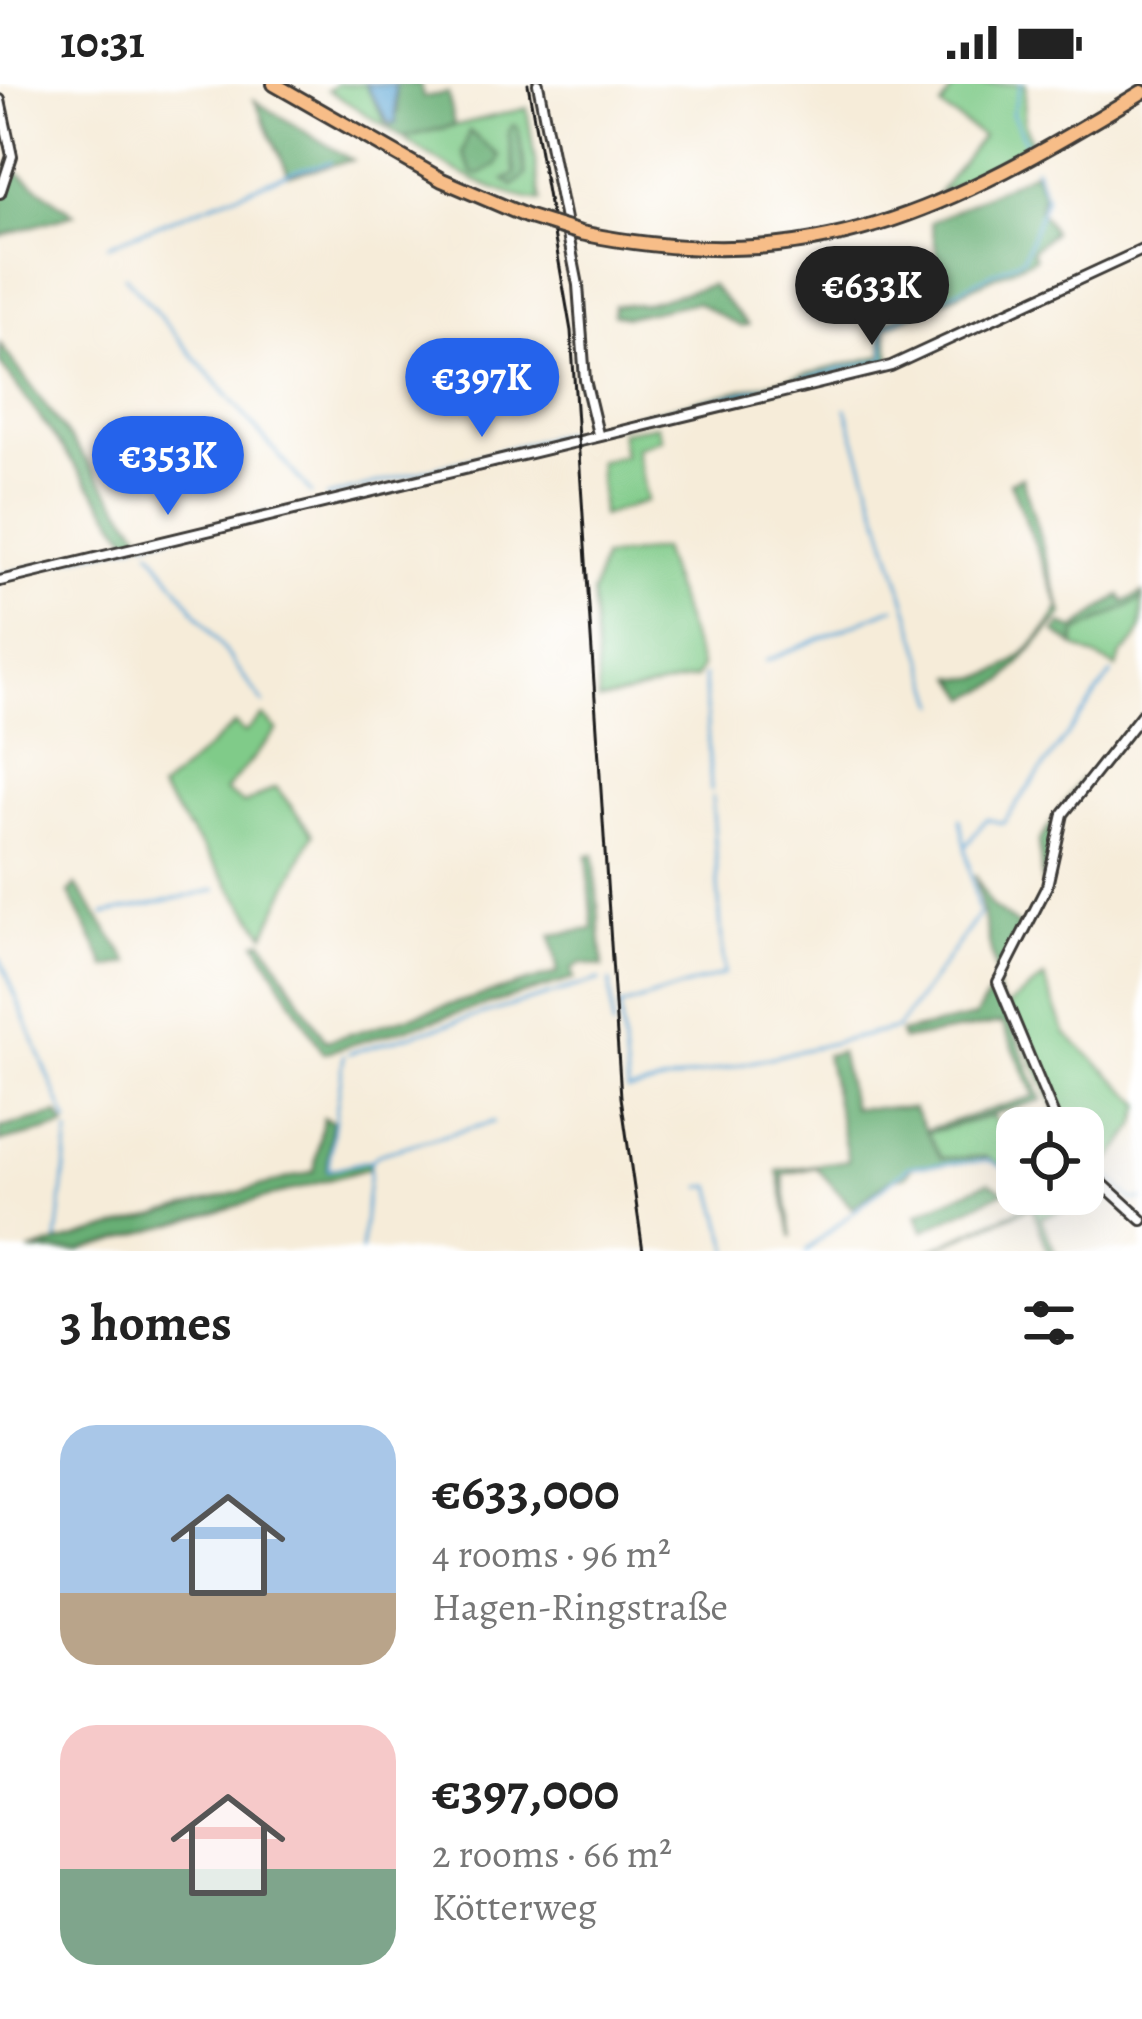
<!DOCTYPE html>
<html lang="en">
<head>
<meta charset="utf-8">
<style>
  body { margin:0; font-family:Alegreya,serif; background:#f6f6f6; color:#222; height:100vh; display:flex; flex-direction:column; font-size:45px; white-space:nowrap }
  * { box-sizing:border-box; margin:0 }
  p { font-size:39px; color:#767676 }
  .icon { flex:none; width:66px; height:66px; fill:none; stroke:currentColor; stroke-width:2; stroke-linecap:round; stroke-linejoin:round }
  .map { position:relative; height:1167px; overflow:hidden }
  .drawer { display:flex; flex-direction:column; background:#fff; flex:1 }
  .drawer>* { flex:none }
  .fabs { position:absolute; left:996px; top:1023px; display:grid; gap:24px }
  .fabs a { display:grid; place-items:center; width:108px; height:108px; border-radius:24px; background:#fff; box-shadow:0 12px 48px #0002; font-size:60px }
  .price { position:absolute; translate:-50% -102px; padding:0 27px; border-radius:42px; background:#2563eb; color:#fff; font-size:39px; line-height:78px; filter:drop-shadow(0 3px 6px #0008) }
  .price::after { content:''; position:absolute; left:50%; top:72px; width:36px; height:27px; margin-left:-18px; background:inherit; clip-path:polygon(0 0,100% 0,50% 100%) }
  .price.current { background:#222; color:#fff }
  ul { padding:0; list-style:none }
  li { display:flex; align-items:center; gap:36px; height:300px; padding:0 60px }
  li span { display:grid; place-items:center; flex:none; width:336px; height:240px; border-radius:36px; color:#555 }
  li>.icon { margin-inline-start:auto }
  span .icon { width:144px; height:144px; fill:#fffc; stroke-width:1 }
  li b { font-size:51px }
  h2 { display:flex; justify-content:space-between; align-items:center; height:144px; padding:0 60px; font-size:51px }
  .status { display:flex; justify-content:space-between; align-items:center; height:84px; padding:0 60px; background:#fff; direction:ltr }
  .status svg { height:33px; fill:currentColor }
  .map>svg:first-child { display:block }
</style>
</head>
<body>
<div class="status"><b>10:31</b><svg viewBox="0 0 49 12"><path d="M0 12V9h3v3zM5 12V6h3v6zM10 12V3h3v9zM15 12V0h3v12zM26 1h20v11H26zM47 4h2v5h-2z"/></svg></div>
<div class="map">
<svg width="1142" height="1167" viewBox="0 0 1142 1167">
  <rect width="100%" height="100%" fill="#fff"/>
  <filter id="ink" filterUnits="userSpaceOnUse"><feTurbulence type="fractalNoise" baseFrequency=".00833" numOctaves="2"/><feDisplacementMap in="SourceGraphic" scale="24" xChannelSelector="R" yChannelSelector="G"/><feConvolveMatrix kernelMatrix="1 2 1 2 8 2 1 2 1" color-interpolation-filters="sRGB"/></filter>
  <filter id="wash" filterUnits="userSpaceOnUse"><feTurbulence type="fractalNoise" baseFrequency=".004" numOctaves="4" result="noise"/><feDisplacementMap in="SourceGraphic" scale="48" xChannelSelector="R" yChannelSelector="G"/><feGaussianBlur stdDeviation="2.7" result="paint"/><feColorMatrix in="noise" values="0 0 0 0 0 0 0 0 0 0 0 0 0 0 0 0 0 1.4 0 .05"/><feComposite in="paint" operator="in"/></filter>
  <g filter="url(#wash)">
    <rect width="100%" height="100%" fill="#f6ecd9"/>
    <path fill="#80cb89" stroke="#4e7452" stroke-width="3" d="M337,0h28l24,45 -61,-39z
      M956,0h70l-2,36 7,23 -95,53 46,-60 -41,-29z
      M527,24l14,93c-49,-6 -98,-35 -138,-63z
      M657,341l5,14 -26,9 11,53 -45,15 -4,-55 26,-6 -4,-23z
      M661,465l40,119 -5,10 -97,23 -7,-107 11,-36z
      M1142,515c0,31 0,39 -21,56l-4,13 -43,-22 2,-13z
      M263,632l14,14 -52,61 19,13 32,-17 37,47 -48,100 -105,-144 75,-66 9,9z
      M1044,894l22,56 76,70 -6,22 -32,43 -21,-15v-26l-19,-2 -57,-120z
      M993,1032l11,25 13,-2v34l-32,-16 -44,1 -15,-25z"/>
    <path fill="#68af75" stroke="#426648" stroke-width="3" d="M395,0h25l3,13 25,-4 6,32 -51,13 -14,-9 9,-17z
      M255,17l97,59 -63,15z
      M513,41l5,2 8,48 -13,11 -8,-6 10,-6 -7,-41z
      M469,47l31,25 -3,9 -17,10 -7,-1 -10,-21z
      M11,83l63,47 -74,22v-34z
      M1033,88l10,22 -4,15 14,23 -21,18 3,8 -150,70 7,33 -287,67 -4,-4 283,-69 -5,-30 66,-29 -14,-74z
      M711,201l37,40 -7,2 -45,-25 -70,15 -13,-3 1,-9 29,-1z
      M0,260l144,194 -13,4 -131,-179z
      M1022,393l41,137 -59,67 -35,17 -14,-21c46,9 84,-33 105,-70l-50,-125z
      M1142,509v6l-66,34 -2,13 -19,-14 7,-8 13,5 45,-34 4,7z
      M1081,695l3,4 -24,31 -18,71 -3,-44z
      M587,771h7l9,112 -22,-4 -9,7 2,9 -251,74 -67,-111 7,-2 63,101 232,-68 -7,-38 42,-6z
      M975,791l16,31 29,21 -24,49z
      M76,801l54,78 -23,5 -38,-75z
      M995,901l47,115 -115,33 14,25 44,-1 -2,4 -71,5 -6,10 -16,3 -38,29 -36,-41 -33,8 9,63 -14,-67 70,-11 -22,-105 14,-3 13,56h60l12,22 110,-34 -33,-73 -100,17 -2,-7 75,-16z
      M58,1030l7,13 -65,15v-14z
      M323,1034l9,3 -5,50 41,-10 2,7 -291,83h-50l285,-80z
      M1089,1092l8,8 -19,22 -37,12 14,33h-7l-16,-44 -104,44 124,-57h31v-15z
      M988,1098l17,9 -82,40 -6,-17z"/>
    <path fill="#5da7d5" stroke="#3c6278" stroke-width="3" d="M365,0h30l1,40 -8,-2z"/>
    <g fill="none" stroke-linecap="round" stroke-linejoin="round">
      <path stroke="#5da7d5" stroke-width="3" d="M1021,0l-9,29 16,36
        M108,161l188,-75 35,-8
        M125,192l186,217
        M846,325l92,296
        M604,341l282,-66 -3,-32 140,-69 23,-60 -11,-30
        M582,346l8,-2
        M326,413l239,-64
        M145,457l122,-28
        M150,466l114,154
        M0,491l137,-32
        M766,577l129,-54
        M704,592l7,114
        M712,713l12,177 -104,33 8,84 269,-63 82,-113 -14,-68 21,-28 17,4 109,-150
        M960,735l5,27
        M104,830l112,-24
        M0,874l68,165
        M610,897l3,46
        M349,969l251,-73
        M344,971l-16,115 43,-10 -10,91
        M371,1076l10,-7 112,-31
        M1088,1080l16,7 28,29h10
        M702,1103l10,-1 18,65
        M57,1156l12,-107
        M806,1167l103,-85 81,-5 27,14"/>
    </g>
  </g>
  <g filter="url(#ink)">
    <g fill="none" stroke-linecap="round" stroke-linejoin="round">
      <defs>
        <path id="minor" d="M538,0l40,201 7,95 13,54
          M0,16l12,56 -12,37
          M0,497l891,-215 251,-116
          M1059,1044l-61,-146 49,-96 16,-72 79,-100
          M1083,1082l59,54"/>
        <path id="major" d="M274,0l168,96 84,36
          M581,149c233,48 367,-23 561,-141"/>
      </defs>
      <use href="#minor" stroke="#3d3b38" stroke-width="14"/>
      <use href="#major" stroke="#3d3b38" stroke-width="18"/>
      <use href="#minor" stroke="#fff" stroke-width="8"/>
      <use href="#major" stroke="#f7bd88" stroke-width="12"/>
      <path stroke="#1c1c1c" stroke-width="3" d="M528,0l43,247 50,766 22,154"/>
      <defs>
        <path id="major-bridge" d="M526,132l55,17"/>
      </defs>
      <use href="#major-bridge" stroke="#3d3b38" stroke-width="18" stroke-linecap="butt"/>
      <use href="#major-bridge" stroke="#f7bd88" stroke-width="12"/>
    </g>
  </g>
</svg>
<div class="fabs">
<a><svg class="icon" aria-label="locate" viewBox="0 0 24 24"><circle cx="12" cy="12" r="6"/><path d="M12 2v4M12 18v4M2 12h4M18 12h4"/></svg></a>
</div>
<b class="price current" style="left:872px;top:264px">€633K</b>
<b class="price" style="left:482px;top:356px">€397K</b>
<b class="price" style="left:168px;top:434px">€353K</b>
</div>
<section class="drawer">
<h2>3 homes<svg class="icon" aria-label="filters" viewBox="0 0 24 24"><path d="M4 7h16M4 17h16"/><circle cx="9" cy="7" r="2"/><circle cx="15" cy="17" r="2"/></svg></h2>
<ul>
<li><span style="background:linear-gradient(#a9c7e8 70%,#b9a48a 0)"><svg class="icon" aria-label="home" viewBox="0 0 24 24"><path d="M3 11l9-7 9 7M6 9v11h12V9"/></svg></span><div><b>€633,000</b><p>4 rooms · 96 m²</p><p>Hagen-Ringstraße</p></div></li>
<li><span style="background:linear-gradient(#f6c9c9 60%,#7fa58c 0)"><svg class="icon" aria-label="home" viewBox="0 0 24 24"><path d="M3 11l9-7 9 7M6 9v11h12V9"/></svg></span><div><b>€397,000</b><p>2 rooms · 66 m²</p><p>Kötterweg</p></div></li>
</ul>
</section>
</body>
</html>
